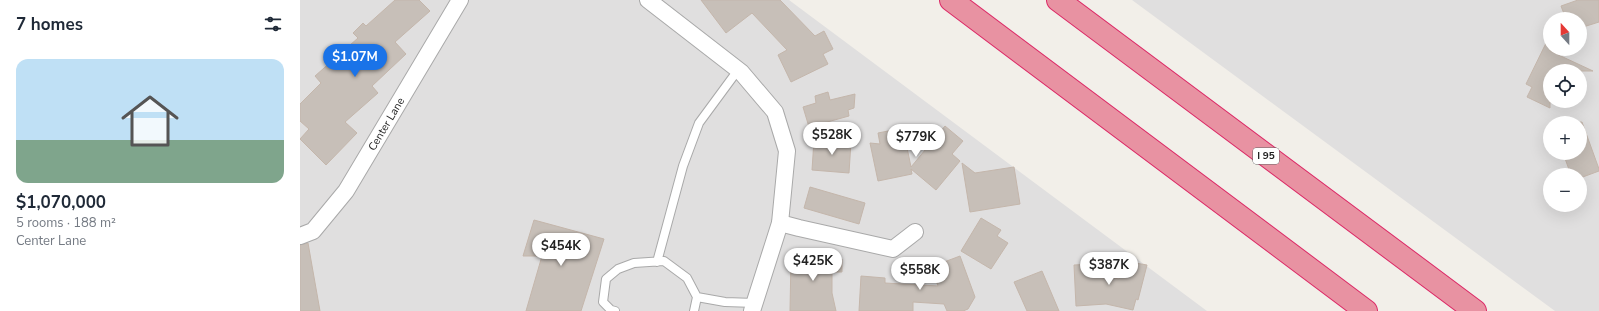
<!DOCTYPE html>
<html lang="en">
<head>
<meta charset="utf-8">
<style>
  body { margin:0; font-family:"Nunito Sans",sans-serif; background:#f6f6f7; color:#1f2937; height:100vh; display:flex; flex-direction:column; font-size:15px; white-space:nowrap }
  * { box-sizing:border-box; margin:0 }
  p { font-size:13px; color:#747a83 }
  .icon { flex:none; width:22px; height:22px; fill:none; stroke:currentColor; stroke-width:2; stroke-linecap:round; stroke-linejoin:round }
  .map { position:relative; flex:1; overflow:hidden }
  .side { display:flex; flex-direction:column; background:#fff; width:300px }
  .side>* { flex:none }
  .needle { width:26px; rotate:339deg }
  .tools { position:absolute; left:1243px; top:12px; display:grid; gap:8px }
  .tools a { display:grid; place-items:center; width:44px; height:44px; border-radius:50%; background:#fff; box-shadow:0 4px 16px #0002; font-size:20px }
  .price { position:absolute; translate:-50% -34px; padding:0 9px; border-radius:14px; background:#fff; color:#222; font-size:13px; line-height:26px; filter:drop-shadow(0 1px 2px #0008) }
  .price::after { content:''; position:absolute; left:50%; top:24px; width:12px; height:9px; margin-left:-6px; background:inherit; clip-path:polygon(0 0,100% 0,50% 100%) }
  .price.selected { background:#1a73e8; color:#fff }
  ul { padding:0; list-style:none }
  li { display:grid; align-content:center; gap:8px; height:212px; padding:0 16px }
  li+li { border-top:1px solid #e0e1e3 }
  li span { display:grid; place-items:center; height:124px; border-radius:12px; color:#555 }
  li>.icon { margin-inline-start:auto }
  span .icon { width:72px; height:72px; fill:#fffc; stroke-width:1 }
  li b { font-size:17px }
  h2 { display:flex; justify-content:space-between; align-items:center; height:48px; padding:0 16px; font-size:17px }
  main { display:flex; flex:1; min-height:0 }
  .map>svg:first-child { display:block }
</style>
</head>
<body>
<main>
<section class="side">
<h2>7 homes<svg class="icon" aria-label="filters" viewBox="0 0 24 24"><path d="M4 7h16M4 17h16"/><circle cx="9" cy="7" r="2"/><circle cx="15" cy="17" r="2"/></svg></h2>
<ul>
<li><span style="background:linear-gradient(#bfe0f5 65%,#7fa58c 0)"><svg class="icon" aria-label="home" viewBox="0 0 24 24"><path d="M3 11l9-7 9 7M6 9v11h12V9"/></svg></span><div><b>$1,070,000</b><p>5 rooms · 188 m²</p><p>Center Lane</p></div></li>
</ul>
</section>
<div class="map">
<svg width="1299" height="311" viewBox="0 0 1299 311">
  <rect width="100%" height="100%" fill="#f2efe9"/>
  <path fill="#e0dfdf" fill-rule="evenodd" d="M0,0h489l418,311h-907z
    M832,0h467v311h-44zM1250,19h30v30h-30zM1250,71h30v30h-30zM1250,123h30v30h-30zM1250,175h30v30h-30z"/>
  <path fill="#c7bfb8" stroke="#c4b6ab" d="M95,0h24l11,11 -35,31 11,12 -34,32 6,7 -33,29 12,11 -31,32 -26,-26 9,-10 -9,-8v-17l21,-21 -6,-7 43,-38 -5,-5 10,-10 3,3z
    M401,0h79l35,36 9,-5 9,18 -10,5 5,10 -37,18 -13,-27 9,-5 -35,-37 -26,20z
    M1278,0h21v22l-19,6v-9h-14l-5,-13z
    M1250,35v16l43,20h-43v37l-23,-11 5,-10 -6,-3z
    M528,92l2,8 25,-6 -1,14 -6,2 1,6 -40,11 -6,-20 13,-4 -1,-7z
    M1280,122h2l17,47v2l-19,7v-3h-9l-8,-22h17z
    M645,126l18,15 -11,13 8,7 -24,29 -25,-21 1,5 -34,7 -8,-38 10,1 -2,-11 15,-3 2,10 10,-2 6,29z
    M514,140l37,2 -2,31 -37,-3z
    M662,163l13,10 39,-6 6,37 -50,8z
    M510,187l55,16 -6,21 -55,-16z
    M681,218l20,12 -4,6 11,7 -17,26 -30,-18z
    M234,220l70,19 -23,72h-55l16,-55h-19z
    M8,243l12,68h-20v-66z
    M500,251h17v7l25,1v13h-10v21l4,18h-46l1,-54h9z
    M660,256l15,41 -7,12 -5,2h-16l-3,-7 -31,-2v9h-54l2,-35 24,2v5l53,3 -7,-19z
    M824,261l23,4 -9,35 -2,-1 -3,11 -27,-6 -30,2 -2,-41 21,-1 1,10 23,5z
    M742,271l17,40h-32l-13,-29z"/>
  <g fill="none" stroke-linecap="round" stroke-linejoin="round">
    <defs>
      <path id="lane" d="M357,262l26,-96 16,-43 39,-53
        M315,311l-4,-1 -8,-8 3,-23 12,-10 16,-6 30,-2 23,17 10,19 28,5 30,1
        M394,311l3,-14"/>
      <g id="street">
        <path d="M348,0l93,72 34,40 12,39 -7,72 -28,88"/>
        <path d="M480,223l19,5 94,21 22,-17"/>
        <path id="s1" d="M0,236l13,-5 33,-40 114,-191"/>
      </g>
      <path id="highway" d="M651,0l415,311
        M758,0l417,311"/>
    </defs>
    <use href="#lane" stroke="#a9a9a9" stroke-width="10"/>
    <use href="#street" stroke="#a9a9a9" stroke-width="18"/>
    <use href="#highway" stroke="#dc2a67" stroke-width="24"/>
    <use href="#lane" stroke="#fff" stroke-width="8"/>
    <use href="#street" stroke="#fff" stroke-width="16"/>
    <use href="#highway" stroke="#e892a2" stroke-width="22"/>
  </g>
  <g text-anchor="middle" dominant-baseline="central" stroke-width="3.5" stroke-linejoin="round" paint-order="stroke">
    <rect fill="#fff" stroke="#646464" stroke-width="1" x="953" y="148" width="26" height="16" rx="3"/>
    <g font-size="10" font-weight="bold" fill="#222">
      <text x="966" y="156">I 95</text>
    </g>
    <g font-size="11" fill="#222" stroke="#fff">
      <text stroke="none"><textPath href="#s1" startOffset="144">Center Lane</textPath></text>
    </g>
  </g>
</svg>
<div class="tools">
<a><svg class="needle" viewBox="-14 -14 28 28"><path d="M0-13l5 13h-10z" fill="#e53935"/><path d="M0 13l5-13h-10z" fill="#747a83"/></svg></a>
<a><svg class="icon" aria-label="locate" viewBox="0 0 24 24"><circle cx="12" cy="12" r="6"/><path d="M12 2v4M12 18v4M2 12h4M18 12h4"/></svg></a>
<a>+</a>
<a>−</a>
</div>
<b class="price selected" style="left:55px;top:78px">$1.07M</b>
<b class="price" style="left:532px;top:156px">$528K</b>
<b class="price" style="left:616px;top:158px">$779K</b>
<b class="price" style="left:261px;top:267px">$454K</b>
<b class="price" style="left:513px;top:282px">$425K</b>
<b class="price" style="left:809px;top:286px">$387K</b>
<b class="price" style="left:620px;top:291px">$558K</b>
</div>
</main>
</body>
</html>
